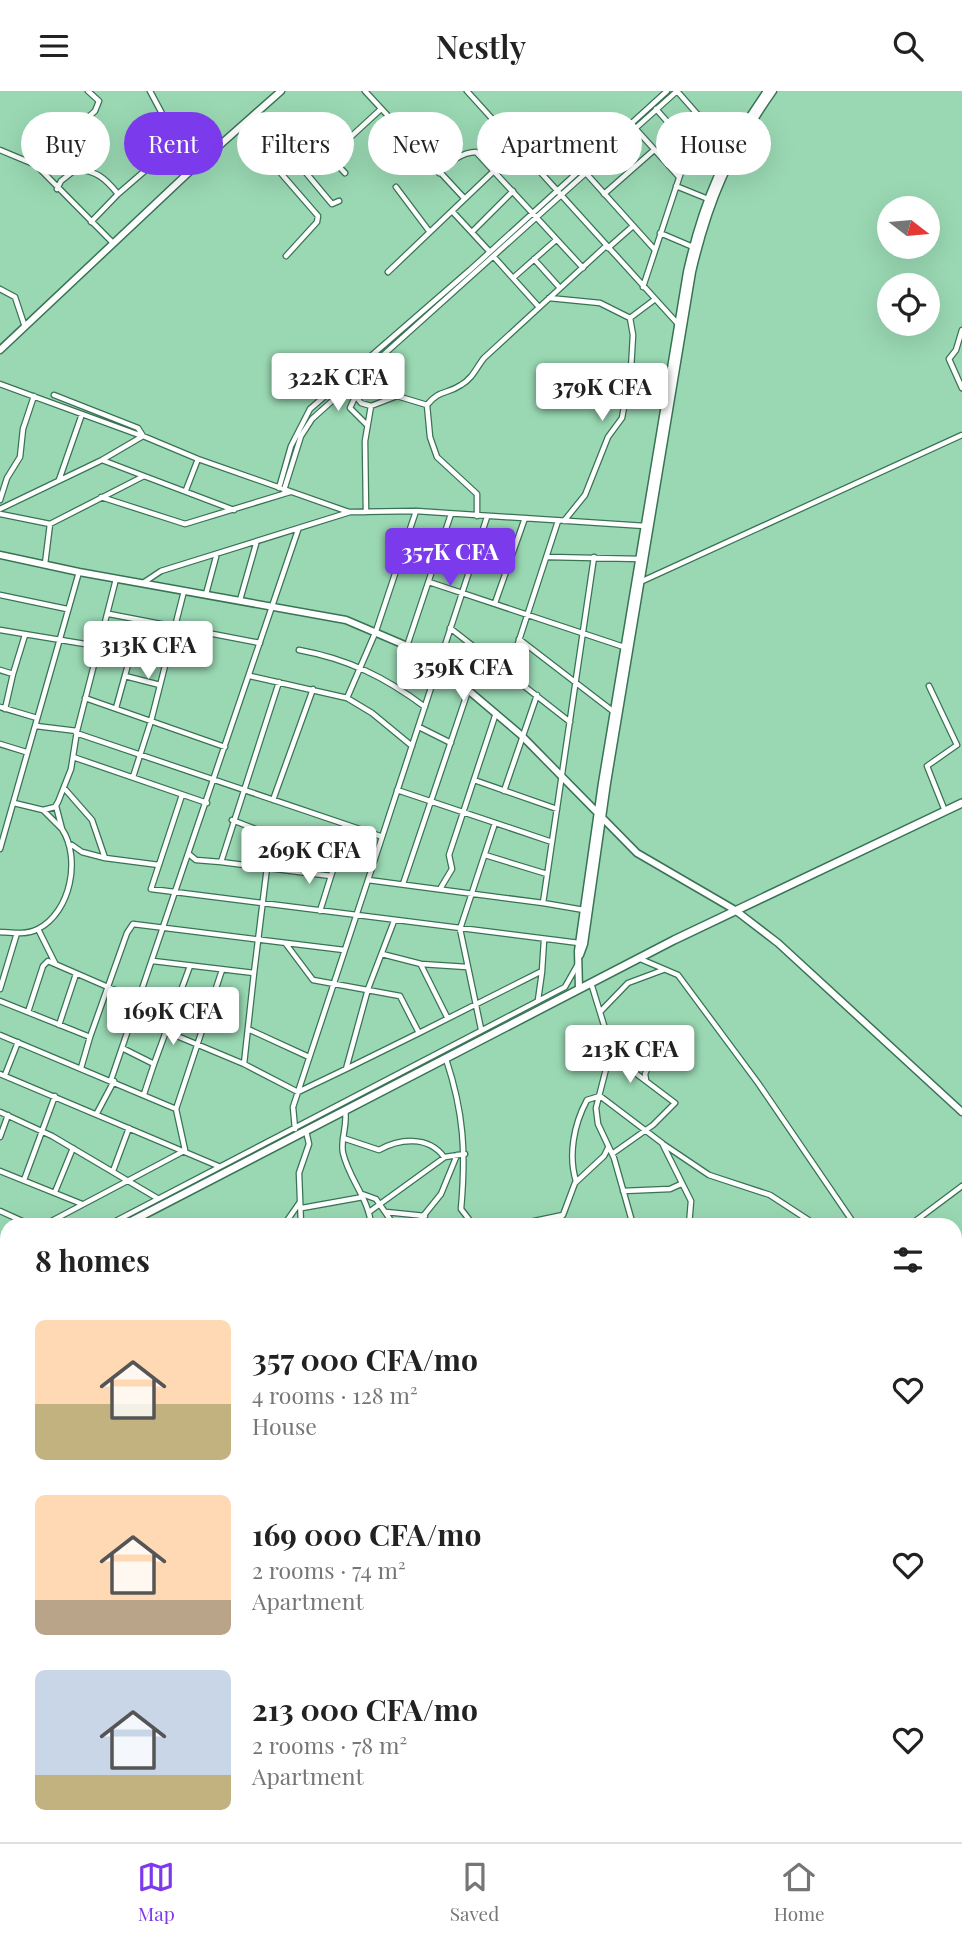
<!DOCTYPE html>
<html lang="en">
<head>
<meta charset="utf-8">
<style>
  body { margin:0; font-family:"Playfair Display",serif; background:#f2f2f2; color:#222; height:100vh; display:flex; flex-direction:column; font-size:26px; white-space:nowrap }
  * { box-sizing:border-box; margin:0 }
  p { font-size:23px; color:#767676 }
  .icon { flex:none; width:38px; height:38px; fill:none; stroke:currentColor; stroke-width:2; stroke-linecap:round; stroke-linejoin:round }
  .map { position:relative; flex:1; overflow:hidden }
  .details { position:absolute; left:0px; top:1127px; width:962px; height:625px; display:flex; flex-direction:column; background:#fff; border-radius:21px 21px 0 0; box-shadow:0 7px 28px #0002 }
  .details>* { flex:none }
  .top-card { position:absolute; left:21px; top:21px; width:920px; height:63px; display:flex; gap:14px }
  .needle { width:46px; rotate:106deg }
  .tools { position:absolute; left:877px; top:105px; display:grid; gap:14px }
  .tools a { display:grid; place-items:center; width:63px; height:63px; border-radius:50%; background:#fff; box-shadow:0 7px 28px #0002; font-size:35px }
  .price { position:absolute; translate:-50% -60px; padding:0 16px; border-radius:7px; background:#fff; color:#222; font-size:23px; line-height:46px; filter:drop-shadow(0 2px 4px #0008) }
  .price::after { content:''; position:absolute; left:50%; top:42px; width:21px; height:16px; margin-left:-10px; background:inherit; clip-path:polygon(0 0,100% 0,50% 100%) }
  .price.on { background:#7c3aed; color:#fff }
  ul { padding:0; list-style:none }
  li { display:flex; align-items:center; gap:21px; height:175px; padding:0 35px }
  li span { display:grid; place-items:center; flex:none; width:196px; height:140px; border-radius:10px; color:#555 }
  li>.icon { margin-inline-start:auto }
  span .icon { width:84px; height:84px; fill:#fffc; stroke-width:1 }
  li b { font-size:30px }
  h2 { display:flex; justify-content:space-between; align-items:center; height:84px; padding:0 35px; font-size:30px }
  .chip { padding:0 24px; border-radius:32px; background:#fff; box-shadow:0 7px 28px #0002; font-size:24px; line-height:63px }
  .chip.on { background:#7c3aed; color:#fff }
  header { display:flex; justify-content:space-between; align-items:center; height:91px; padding:0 35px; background:#fff; font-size:32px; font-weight:600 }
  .tab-bar { display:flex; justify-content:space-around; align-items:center; height:98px; border-top:2px solid #e0e0e0; background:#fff; font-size:19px; color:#767676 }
  .tab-bar a { display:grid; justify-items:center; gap:4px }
  .tab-bar .on { color:#7c3aed }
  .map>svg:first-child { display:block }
</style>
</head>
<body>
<header><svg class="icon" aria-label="menu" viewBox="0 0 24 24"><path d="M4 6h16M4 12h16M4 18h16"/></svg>Nestly<svg class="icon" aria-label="search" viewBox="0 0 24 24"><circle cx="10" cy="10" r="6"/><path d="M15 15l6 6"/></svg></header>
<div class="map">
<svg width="962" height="1751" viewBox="0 0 962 1751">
  <rect width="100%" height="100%" fill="#9ad8b3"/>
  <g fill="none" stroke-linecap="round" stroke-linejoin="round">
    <defs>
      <path id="street" d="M88,0l11,10 -4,10 -59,54 77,78
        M150,0l32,60v15l4,9
        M365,0l99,107
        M467,0l211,233
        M677,0l51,58
        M656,18l33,37
        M257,21l5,8 -5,21 2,7 59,68 -1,6 -31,34
        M262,29l70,84 7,-3
        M635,37l44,49
        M278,46l17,-18 50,54
        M0,59l36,15
        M330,65l51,-47
        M584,80l71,79
        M439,82c8,-10 24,-21 37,-21l107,116
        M676,95l32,13
        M396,96l33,44
        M57,98l4,-8 15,-12c21,2 29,9 42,25l-27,28
        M118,103l37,-32 27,4
        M604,103l50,-44
        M452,120l37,40
        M472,141l41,-41
        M660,142l33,14
        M608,157l25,-22
        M494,166l44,49
        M534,168l26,29
        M388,181l130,-124
        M513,187l43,-38
        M643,196l57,-172
        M0,198l15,8 9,27
        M549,207l51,5 30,15 24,-18
        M962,239l-6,20 -7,9 13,29
        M378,269l19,36
        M0,293l142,52
        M349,296l12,16 10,3
        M54,304l84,33 5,8
        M356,304l-6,13 17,17
        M427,314l3,32 7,20 40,37v22
        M144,385l90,34
        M59,389l23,-66
        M279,397l12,-42 19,-37 160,-139 197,-179
        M186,399l12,-31
        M284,399l17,-54 11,-17 365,-328
        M101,406l84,27 105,-32
        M0,409l7,-22 13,-21 3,-28 11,-33
        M0,418l102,-49 41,-24 55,23 151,53
        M366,421l-1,-71 6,-35 26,-10 30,9c13,-16 19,-10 34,-20 12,-7 15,-17 23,-27l122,-112
        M0,423l50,10 -5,40
        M487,426l-119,363 175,23 51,-346
        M564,430l21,-26 23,-58 14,-19 9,-49 2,-34 -3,-17
        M50,433l94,-48 -42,-16
        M548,466l92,2
        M429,491l195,65
        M143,492l18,-12 189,-59 66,-1 229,15
        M638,492l324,-148
        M206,503l10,-37
        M0,504l67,14
        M240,509l16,-56
        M495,512l30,-85
        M109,523l151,29
        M450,537l120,94
        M0,539l97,16
        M519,548l95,73
        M407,555l44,-132
        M299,559c49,9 86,27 126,57
        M0,579l13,4 -8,35
        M13,583l12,-39
        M508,583l50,-153
        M125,585l35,9
        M250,585l97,22
        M929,595l28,59 -30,21 18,45
        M85,607l140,49
        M0,616l37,11
        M116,617l24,-87
        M36,635l41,5
        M419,636l32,16
        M76,642l304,103
        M0,653l26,8
        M412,655l-40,-33 -25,-15 29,-67 40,-120
        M73,666l134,46
        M133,686l18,-56 33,-130
        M474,689l83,29
        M64,697l28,32 13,38 54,7
        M397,699l155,52
        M504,700l33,-96
        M182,704l-31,94 428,54
        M273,709l40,-111
        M14,712l29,7 12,-3 3,-5 13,-33 6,-38 39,-152
        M44,720l18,18 -6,-23
        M271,744l66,22
        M72,754l10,7 23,6
        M0,758l79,-277
        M190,764l6,5 25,2 58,-180
        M485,764l62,19
        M221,771l110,14 17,-51
        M299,781l5,-26
        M403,793l65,-193
        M440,798l12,-20 -3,-14 47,-142
        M543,812l41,7
        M320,820l11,-35
        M38,838l17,34
        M0,841c13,1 26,3 38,-3 33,-17 43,-71 24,-100
        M286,853l27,36 87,16 19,37 123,-62 2,-31
        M382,863l39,10 46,3
        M638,867l40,17 80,108 97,142
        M153,870l101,12 17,-138 -39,-15
        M421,874l26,52
        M591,892l16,52 -1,34 -10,39 2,16 16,34 19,67
        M0,898l17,-56
        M538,909l4,-28
        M0,910l90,36 37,-104 6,-9 211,26
        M28,921l15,-46 5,-5 92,40
        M600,921l28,-29 35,-13
        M59,934l17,-51
        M248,938l61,28
        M481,938l-21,-100 35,-106
        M165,940l79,33 10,-91
        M0,944l176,74 9,41
        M607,953l49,6 -11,24 1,6
        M124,958l30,15 36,-98
        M446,968c18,54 20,94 15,150l10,13 49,2 43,-9 12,-32 29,-27 4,-8
        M244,973l54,28 48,-23 22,-80 26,-68
        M81,977l9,-31
        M346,978l73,-36
        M0,983l218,92
        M5,984l13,-33
        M111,989l187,-550
        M144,1003l10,-30
        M176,1018l46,-139
        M345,1019c3,16 -5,29 -2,43 6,26 26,46 28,72
        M0,1021l52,24 105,62
        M97,1022l17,-32
        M295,1038l-2,-22 75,-227
        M0,1046l8,-22
        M343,1047l36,12c20,-11 49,-15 65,7
        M663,1053l46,31 61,20 46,30
        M612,1063l41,-29 22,-22 -49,-37 -3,-20
        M0,1080l82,33
        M113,1080l16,-43
        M24,1089l31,-84
        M576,1090c-8,-26 -2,-57 11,-81l13,-4 62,47 29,58 -2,24
        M623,1100l47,-2 11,-5
        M55,1101l18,-44
        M362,1103l14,5 18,26
        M302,1117l61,-11
        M0,1120l31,14
        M369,1121l76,-55 20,-3
        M386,1121l39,4
        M44,1134l140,-74
        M108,1134l457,-238 13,-23
        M284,1134l16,-23
        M301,1134l-2,-52 10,-29 -3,-13
        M416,1134l25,-31 16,-39
        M554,1134l8,-9
        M910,1134l52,-39
        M0,1162l7,-5
        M0,1192l7,-4
        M0,1279l7,-5
        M956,1302l6,-6
        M0,1414v20
        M957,1521l5,-12
        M0,1553l7,-3
        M0,1566l7,4
        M956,1578l6,2
        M0,1590l7,3
        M0,1629l7,-5
        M0,1673l7,6
        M956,1678l6,1
        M108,1745l5,6
        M161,1745l5,6
        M215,1745l4,6
        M409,1745l2,6
        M482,1745l2,6
        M589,1745h10
        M846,1745l8,6
        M112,1747h17l2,4
        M445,1748l11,-3
        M65,1751l4,-6
        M98,1751l6,-6
        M189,1751l8,-6
        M226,1751v-6
        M325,1751l1,-6
        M359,1751l13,-2
        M399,1751l3,-6
        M634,1751l2,-6"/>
      <path id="secondary" d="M0,259l186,-175 95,-84
        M0,464l79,17 267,48 61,26 61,44 53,45 116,118 98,57 43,33 184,169
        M580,864l4,-11 23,-161 85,-511c17,-73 38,-120 81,-181
        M579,898l-1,-38 24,-168 85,-511c16,-72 38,-121 80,-181
        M0,1449l7,-1"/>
      <path id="primary" d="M124,1134l550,-285 288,-137
        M0,1198l7,-4"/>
    </defs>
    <use href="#street" stroke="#387354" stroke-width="7"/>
    <use href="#secondary" stroke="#387354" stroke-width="9"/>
    <use href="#primary" stroke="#387354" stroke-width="10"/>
    <use href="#street" stroke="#fff" stroke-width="4.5"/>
    <use href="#secondary" stroke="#fff" stroke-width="6"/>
    <use href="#primary" stroke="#fff" stroke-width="7"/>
  </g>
</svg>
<div class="tools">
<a><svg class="needle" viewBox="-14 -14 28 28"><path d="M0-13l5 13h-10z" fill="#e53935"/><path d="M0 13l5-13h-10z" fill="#767676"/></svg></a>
<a><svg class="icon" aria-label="locate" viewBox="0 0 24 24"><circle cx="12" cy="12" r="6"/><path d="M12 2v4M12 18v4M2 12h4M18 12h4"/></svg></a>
</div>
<b class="price" style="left:338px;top:322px">322K CFA</b>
<b class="price" style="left:602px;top:332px">379K CFA</b>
<b class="price on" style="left:450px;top:497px">357K CFA</b>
<b class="price" style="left:148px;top:590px">313K CFA</b>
<b class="price" style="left:463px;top:612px">359K CFA</b>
<b class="price" style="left:309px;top:795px">269K CFA</b>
<b class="price" style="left:173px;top:956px">169K CFA</b>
<b class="price" style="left:630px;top:994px">213K CFA</b>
<div class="top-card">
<a class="chip">Buy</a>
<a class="chip on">Rent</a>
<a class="chip">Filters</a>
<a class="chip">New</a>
<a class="chip">Apartment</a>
<a class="chip">House</a>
</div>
<section class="details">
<h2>8 homes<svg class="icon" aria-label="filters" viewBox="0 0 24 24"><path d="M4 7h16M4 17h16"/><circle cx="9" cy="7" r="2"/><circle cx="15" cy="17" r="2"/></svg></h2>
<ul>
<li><span style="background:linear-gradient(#ffd9b3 60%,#c2b280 0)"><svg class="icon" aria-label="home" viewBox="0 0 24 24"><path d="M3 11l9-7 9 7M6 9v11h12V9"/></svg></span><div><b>357 000 CFA/mo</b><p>4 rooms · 128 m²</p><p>House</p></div><svg class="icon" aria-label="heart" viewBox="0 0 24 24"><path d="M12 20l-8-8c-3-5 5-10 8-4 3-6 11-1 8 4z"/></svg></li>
<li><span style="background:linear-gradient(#ffd9b3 75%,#b9a48a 0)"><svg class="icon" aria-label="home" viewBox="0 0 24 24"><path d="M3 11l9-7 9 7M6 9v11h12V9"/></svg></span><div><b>169 000 CFA/mo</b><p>2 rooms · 74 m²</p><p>Apartment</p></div><svg class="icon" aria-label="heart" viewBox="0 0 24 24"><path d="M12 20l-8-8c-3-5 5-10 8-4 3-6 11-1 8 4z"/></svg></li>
<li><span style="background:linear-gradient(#c9d6e8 75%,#c2b280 0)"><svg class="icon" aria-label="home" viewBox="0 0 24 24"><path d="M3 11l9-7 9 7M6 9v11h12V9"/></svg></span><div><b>213 000 CFA/mo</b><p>2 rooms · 78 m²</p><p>Apartment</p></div><svg class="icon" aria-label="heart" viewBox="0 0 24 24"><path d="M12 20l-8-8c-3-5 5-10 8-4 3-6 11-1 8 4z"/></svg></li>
</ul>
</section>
</div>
<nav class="tab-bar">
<a class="on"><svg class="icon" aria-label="map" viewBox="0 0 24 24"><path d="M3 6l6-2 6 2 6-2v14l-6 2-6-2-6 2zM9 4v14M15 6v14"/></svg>Map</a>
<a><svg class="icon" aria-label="saved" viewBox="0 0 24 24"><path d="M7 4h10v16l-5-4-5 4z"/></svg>Saved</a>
<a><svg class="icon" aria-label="home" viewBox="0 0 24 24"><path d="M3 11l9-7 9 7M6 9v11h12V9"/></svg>Home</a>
</nav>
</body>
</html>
